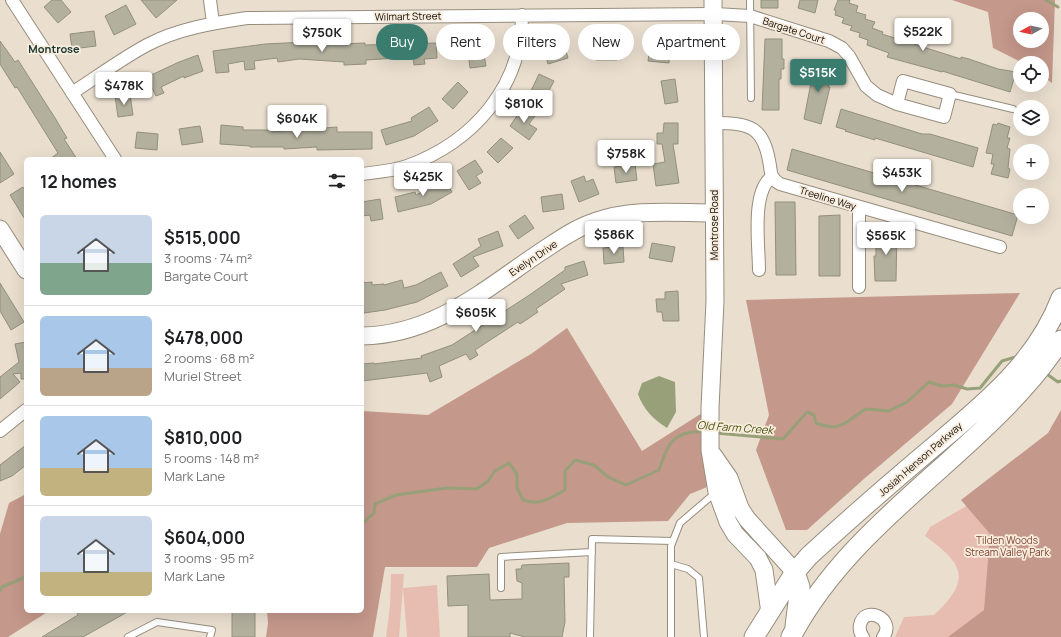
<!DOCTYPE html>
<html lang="en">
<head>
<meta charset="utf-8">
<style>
  body { margin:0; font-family:Manrope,sans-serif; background:#f6f6f6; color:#202124; height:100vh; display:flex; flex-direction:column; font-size:15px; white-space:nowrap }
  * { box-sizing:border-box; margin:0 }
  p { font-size:13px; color:#757577 }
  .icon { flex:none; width:22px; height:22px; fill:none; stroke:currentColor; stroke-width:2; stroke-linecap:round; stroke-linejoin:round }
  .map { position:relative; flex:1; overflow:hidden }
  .side { position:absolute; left:24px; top:157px; width:340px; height:456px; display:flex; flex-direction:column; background:#fff; border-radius:6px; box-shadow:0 4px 16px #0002 }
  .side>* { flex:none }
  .guide { position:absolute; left:376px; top:24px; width:380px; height:36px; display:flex; gap:8px }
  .needle { width:26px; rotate:262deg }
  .fabs { position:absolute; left:1013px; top:12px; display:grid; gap:8px }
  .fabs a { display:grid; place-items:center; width:36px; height:36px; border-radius:50%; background:#fff; box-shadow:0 4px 16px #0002; font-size:20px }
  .price { position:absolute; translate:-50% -34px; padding:0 9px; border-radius:4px; background:#fff; color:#222; font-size:13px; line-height:26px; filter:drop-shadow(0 1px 2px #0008) }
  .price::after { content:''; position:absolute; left:50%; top:24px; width:12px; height:9px; margin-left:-6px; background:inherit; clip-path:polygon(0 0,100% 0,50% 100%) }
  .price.active { background:#3a7c6e; color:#fff }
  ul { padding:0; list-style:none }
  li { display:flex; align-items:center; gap:12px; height:100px; padding:0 16px }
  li+li { border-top:1px solid #e0e0e0 }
  li span { display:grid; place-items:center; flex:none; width:112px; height:80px; border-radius:6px; color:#555 }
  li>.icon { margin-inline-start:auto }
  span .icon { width:48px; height:48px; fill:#fffc; stroke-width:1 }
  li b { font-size:17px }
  h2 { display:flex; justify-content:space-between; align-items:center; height:48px; padding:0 16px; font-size:17px }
  .tag { padding:0 14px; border-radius:18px; background:#fff; box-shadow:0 4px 16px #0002; font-size:14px; line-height:36px }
  .tag.active { background:#3a7c6e; color:#fff }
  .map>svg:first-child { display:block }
</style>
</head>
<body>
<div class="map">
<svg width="1061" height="637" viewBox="0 0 1061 637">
  <rect width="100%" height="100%" fill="#eadfcf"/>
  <path fill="#e8bdb1" d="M1061,451v186h-166l9,-20 30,-2c38,-35 30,-51 -9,-79l5,-9z
    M391,574h13l-5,63h-13l4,-31z
    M437,585l3,52h-33l-4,-49z"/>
  <path fill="#c4988b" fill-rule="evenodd" d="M952,0h103l-3,83 -10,-7v-13h-19l-30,-15 -5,-36zM1020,19h22v22h-22z
    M1020,293l-68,111 -87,74 -58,52h-21l-30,-80 13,-35 -23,-115z
    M567,328l75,123 68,-43 7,75 -27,11 -22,27 -101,2 -78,25 -12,19h-92l-12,70h-107l2,-14 -1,-12h95v-200l66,4 103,-61z
    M1061,410v227h-113l36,-27 6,-76 -29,-34 87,-67z
    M26,494v117h23l-41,26h-8v-103l9,-31z"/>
  <path fill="#98a079" d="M659,376l16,6 1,30 -9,16c-13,-8 -24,-19 -29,-34l4,-11z"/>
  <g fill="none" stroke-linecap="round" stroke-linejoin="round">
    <path stroke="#98a079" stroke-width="3" d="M1046,0l12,7
      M1044,372l14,10 3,-1
      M716,433l67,6 24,-27 7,3 2,8c26,10 29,-2 50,-14l23,2 18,-9 22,-20 13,4 12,-1 13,4 13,-1 22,-27 17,-5
      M362,524l12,-11 1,-9 21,-9 51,-7 30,1 11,-8 7,-10 14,-8 8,11v14l6,12c17,6 27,-2 42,-10v-19l10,-11 19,5 14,12 18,8 33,-15c9,-26 14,-40 45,-38
      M0,591l2,-4 24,-10"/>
  </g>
  <path fill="#b3b09e" stroke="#938f7e" d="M52,0h9l10,12 -13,11 -14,-16z
    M141,0h36l-21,18z
    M761,0h17v8h-17z
    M800,0h18l-3,13 -17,-5z
    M838,0h12l-1,3 9,3 -2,6 10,3 -1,4 10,3 -3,6 11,4 -1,2 79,25v-2l8,2 29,10 18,3 -6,20 -68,-21v1l-55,-15 2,-4 -22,-8 1,-5 -9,-3 1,-4 -10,-3 2,-4 -10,-3 2,-5 -9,-3 1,-4 -2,-1z
    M126,5l10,19 -22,11 -9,-19z
    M94,31l2,15 -24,3 -2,-15z
    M765,39h17v20h2v10h-3v10h-2v31h-17z
    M0,41l15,21 3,-2 37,58 12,20 -3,1 13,20h-27l8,-6 -41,-66 -2,1 -15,-24z
    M306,42l33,2 26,-1v2l71,-2 1,15 -13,1 1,5 -11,1 -1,-8 -47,3v4l-22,1v-3l-45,-3 -21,3 -1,-4 -23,3 1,8 -10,1 -1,-9 -16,3 1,8 -13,1 -3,-22 52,-7z
    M482,43l4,23 -16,2 -3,-23z
    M564,44l4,14 -20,6 -4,-14z
    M616,44l1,16h-21v-15z
    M650,46l20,2 -1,15 -21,-2z
    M198,55l5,16 -19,7v-2l-23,11 3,6 -8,3 -9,-19 32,-15z
    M813,61l17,4 -3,11 4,1 -3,10h2l-9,37 -17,-5 9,-47h-3z
    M539,74l15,7 -11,21 -14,-7z
    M675,79l3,23 -13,2 -4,-23z
    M458,82l10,10 -15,17 -11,-10z
    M130,94l3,21 -15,2 -3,-21z
    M429,107l9,14 -24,15 -28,9 -5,-15 31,-9 -1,-3z
    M523,107l12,9 -6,8 8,5 -8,11 -19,-14z
    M841,109l81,25h8l48,14 -5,19 -98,-29v2l-30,-9 1,-1 -10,-3z
    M664,123h14v21h-5l6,39 -23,3 -3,-22 12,-2 -3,-18h-5v-11h6z
    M998,123l12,4 -3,11h3l-3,10 3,1 -2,19 2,1 -2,9 -17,-4 3,-10h-3l2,-10 -7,-1 7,-29 4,1z
    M221,125l22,2v3h29v2l65,-5v5h35v17l-55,1v-3l-33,2v-2h-34v-1l-30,-2z
    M200,126l3,16 -21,3 -3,-16z
    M137,132l21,2 -1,16 -22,-2z
    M501,138l12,10 -15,15 -11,-11z
    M792,149l226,66 -6,21 -225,-66z
    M0,152l14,22 -14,9z
    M475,160l8,12 -7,4 5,7 -12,7 -12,-19z
    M635,164l2,16 -21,3 -2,-16z
    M584,176l2,6 7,-3 6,15 -20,8 -8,-21z
    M444,179l8,13 -21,12 -33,8 -3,-15 20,-5 1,3z
    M23,187l3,5v29l-16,-26z
    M562,194l2,15 -21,3 -2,-15z
    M380,199l3,20 -12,2 -1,-6 -8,1v-14z
    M775,202h20l1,73h-20z
    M525,215l9,13 -16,11 -9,-13z
    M840,215v61h-21v-60z
    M897,230l-1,51h-21l-1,-25h2v-25z
    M498,231l5,15 -30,11 6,9 -18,11 -8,-13 28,-18 -3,-7z
    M652,243l23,4 -3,15 -23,-4z
    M623,246l1,16 -20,2 -1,-16z
    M584,261l4,14 -27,9 4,5 -29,20 2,3 -18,12 -2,-2 -43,28 3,5 -8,5 -4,-6 -27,12 3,11 -12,5 -3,-9 -65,8v-17l12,-1v1l48,-6 -1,-2 31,-11 76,-49 37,-26v-3z
    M441,272l7,14 -31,16 -32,8 -21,3 -2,-30 10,-1v3l12,-1v1l18,-5 2,8 12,-3z
    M0,283l24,39 -13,8 -11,-19z
    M678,291l1,30h-16l-1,-9h-5l-1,-13h9v-7z
    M26,342v37h-5v-6l-8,1 7,8 -20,17v-22l19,-15 -4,-18z
    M26,445v20l-14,11 -12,5v-16z
    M569,563v14h-5l1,45 -3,15h-37l-15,-4v4h-42v-32l-20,1 -1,-30 42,-2 1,26 32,-1v-16l-5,-2 -1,-12h5l1,-4z
    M76,611h53l-46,26h-41l36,-22z
    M232,611h23v26h-23z"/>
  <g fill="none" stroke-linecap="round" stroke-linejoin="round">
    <defs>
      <path id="lane" d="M750,0l1,98
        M950,94l63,15
        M671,564l17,5 11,9 5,59
        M501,588v-31l91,-5
        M128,637l29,-15 55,8 -2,7
        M590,637l2,-98 81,2
        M671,637v-91l9,-23 35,-30"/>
      <path id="street" d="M12,0l103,159
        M210,0l3,23
        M72,93c25,-16 49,-34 75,-48 30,-16 66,-22 100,-27l468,-4 35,2 79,25 13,7 7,8 17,30 11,9 20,9 47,13 6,-23 -47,-13 -6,23
        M714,123c36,0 50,3 56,43 1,9 2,13 10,18l220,63
        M362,174c15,-2 31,-3 45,-8 66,-24 115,-79 115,-151
        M859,207v80
        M759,270c0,-24 -8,-79 13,-93
        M0,431l26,-21
        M863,637c-3,-4 -4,-7 -3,-12 4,-21 37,-6 23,12"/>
      <path id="secondary" d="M713,0l2,301 -5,107v42l7,42 11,30 7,12 23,24 6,12 6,43
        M0,229l26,41
        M362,336c71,-1 121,-45 177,-83 17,-11 36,-25 55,-31 38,-14 81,-9 120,-9
        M713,455l16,23 11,30 7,11 48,53"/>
      <path id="primary" d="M795,626l5,-39 -5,-15
        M754,637l41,-65 14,-16c38,-35 77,-69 116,-102 53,-45 111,-89 136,-156
        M791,637c64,-122 195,-184 270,-297"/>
    </defs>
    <use href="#lane" stroke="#978d7e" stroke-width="8"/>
    <use href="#street" stroke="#978d7e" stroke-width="14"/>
    <use href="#secondary" stroke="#978d7e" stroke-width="19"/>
    <use href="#primary" stroke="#978d7e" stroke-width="21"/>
    <use href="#lane" stroke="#fff" stroke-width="6"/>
    <use href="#street" stroke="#fff" stroke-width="12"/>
    <use href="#secondary" stroke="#fff" stroke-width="17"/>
    <use href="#primary" stroke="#fff" stroke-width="19"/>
  </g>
  <g text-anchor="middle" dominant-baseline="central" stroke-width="3.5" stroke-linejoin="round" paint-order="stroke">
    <g font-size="10" fill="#110d08" stroke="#f8ecdc">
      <text transform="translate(408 16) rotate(-1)">Wilmart Street</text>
      <text transform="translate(794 30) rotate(18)">Bargate Court</text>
      <text transform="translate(828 198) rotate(17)">Treeline Way</text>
      <text transform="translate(714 225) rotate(-90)">Montrose Road</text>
      <text transform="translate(533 258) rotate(-34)">Evelyn Drive</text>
      <text transform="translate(920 459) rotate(-41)">Josiah Henson Parkway</text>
    </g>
    <g font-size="10" fill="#7d4231" stroke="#f8ecdc">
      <text x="1007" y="540">Tilden Woods<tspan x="1007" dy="12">Stream Valley Park</tspan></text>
    </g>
    <g font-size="11" font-weight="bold" fill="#173730" stroke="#f8ecdc">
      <text x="54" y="48">Montrose</text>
    </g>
    <g font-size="11" font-style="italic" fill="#495212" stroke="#f8ecdc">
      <text transform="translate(735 427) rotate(4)">Old Farm Creek</text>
    </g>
  </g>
</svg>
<div class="fabs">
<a><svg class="needle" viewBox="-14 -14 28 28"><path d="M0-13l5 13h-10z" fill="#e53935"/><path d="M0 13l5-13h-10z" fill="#757577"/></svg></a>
<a><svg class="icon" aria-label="locate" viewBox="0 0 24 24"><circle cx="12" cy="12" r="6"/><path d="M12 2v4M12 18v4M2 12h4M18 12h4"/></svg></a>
<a><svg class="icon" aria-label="layers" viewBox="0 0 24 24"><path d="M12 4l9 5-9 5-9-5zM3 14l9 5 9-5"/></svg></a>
<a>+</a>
<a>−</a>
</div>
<b class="price" style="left:923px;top:52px">$522K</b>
<b class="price" style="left:322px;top:53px">$750K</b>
<b class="price active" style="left:818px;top:93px">$515K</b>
<b class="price" style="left:124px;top:106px">$478K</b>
<b class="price" style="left:524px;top:124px">$810K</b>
<b class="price" style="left:297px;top:139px">$604K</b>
<b class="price" style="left:626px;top:174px">$758K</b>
<b class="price" style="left:902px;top:193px">$453K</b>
<b class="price" style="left:423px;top:197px">$425K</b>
<b class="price" style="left:614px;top:255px">$586K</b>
<b class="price" style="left:886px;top:256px">$565K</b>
<b class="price" style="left:476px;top:333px">$605K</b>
<div class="guide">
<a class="tag active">Buy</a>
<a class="tag">Rent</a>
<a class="tag">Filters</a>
<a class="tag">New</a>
<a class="tag">Apartment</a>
</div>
<section class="side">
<h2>12 homes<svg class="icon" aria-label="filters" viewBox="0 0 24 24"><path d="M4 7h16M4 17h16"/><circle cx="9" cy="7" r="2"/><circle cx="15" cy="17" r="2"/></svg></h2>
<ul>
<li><span style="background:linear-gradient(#c9d6e8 60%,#7fa58c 0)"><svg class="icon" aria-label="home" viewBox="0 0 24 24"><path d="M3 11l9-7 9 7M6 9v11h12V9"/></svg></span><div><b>$515,000</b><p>3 rooms · 74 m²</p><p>Bargate Court</p></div></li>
<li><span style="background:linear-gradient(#a9c7e8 65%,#b9a48a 0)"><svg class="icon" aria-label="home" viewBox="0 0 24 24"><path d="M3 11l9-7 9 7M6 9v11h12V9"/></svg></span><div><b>$478,000</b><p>2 rooms · 68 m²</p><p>Muriel Street</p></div></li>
<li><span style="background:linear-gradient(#a9c7e8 65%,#c2b280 0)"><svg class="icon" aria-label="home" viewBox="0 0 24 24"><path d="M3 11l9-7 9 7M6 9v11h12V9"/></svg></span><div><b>$810,000</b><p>5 rooms · 148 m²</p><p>Mark Lane</p></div></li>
<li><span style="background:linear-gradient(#c9d6e8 70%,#c2b280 0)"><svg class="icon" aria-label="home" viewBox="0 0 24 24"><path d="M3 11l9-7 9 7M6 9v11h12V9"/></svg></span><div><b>$604,000</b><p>3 rooms · 95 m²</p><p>Mark Lane</p></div></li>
</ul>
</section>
</div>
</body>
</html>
